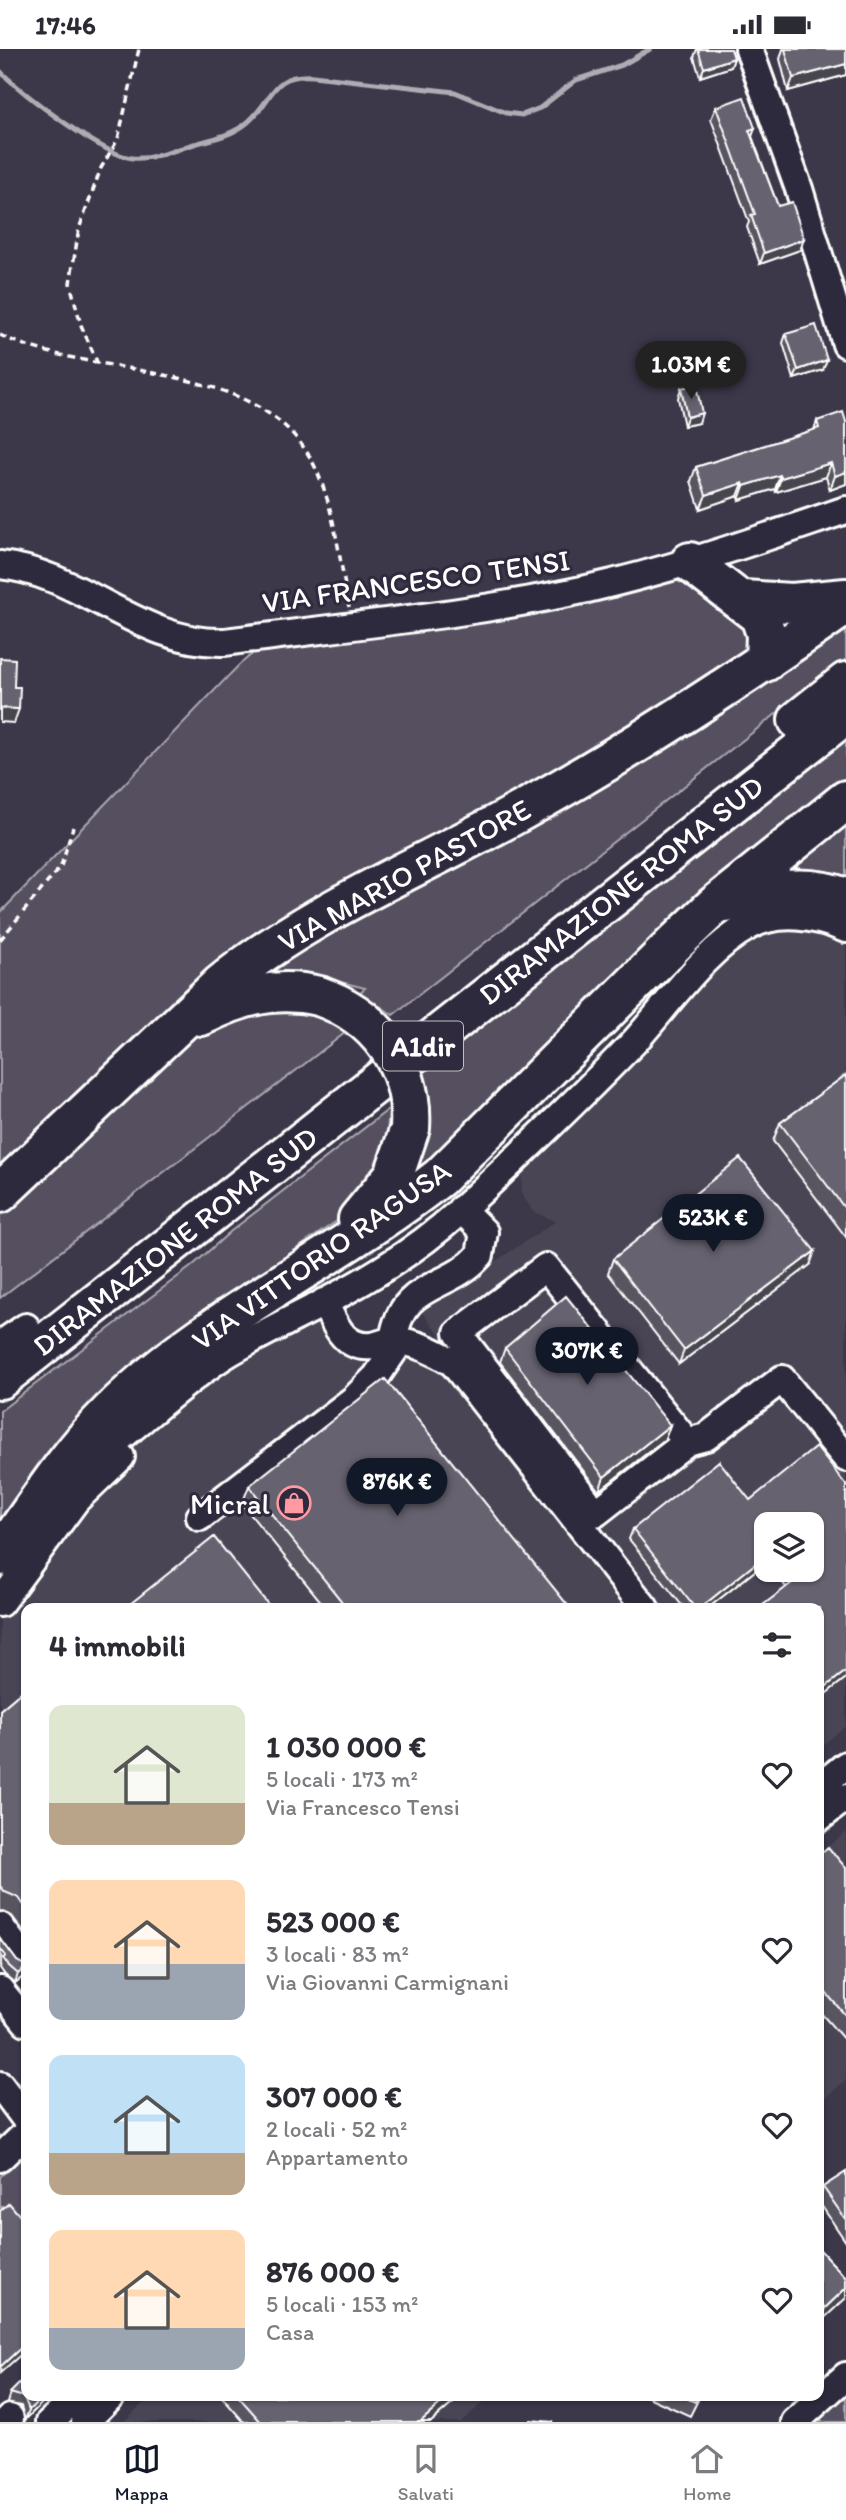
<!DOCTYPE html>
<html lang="it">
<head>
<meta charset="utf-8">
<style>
  body { margin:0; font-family:Itim,sans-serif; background:#f2f2f3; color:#2b2b33; height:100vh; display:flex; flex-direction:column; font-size:26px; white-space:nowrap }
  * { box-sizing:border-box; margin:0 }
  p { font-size:23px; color:#7c7c81 }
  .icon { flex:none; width:38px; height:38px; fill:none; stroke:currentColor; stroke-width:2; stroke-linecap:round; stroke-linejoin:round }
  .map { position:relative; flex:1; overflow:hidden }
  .side { position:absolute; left:21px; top:1554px; width:803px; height:798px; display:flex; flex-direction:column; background:#fff; border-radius:14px; box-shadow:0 2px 5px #0004 }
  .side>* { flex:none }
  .controls { position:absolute; left:754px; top:1463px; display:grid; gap:14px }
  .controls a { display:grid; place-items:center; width:70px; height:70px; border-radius:14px; background:#fff; box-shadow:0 2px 5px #0004; font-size:35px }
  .price { position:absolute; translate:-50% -60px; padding:0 16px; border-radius:24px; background:#111827; color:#fff; font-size:23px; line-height:46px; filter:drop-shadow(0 2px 4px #0008) }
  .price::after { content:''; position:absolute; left:50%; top:42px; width:21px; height:16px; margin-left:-10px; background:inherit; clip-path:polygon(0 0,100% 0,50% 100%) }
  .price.selected { background:#222; color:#fff }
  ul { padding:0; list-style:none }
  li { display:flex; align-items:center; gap:21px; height:175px; padding:0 28px }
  li span { display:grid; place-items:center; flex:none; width:196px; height:140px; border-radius:14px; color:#555 }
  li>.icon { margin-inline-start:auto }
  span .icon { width:84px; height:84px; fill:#fffc; stroke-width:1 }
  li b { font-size:30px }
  h2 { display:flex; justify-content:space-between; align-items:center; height:84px; padding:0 28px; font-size:30px }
  .status { display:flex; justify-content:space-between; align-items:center; height:49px; padding:0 35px; background:#fff; direction:ltr }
  .status svg { height:19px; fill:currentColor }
  .tab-bar { display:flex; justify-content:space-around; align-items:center; height:98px; border-top:2px solid #e1e1e2; background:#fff; font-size:19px; color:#7c7c81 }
  .tab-bar a { display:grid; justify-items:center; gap:4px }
  .tab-bar .selected { color:#111827 }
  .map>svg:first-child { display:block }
</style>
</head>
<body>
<div class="status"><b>17:46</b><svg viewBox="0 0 49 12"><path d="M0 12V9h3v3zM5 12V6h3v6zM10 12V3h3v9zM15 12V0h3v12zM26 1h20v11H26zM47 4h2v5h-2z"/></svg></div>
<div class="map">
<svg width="846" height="2373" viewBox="0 0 846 2373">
  <rect width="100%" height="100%" fill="#3c3749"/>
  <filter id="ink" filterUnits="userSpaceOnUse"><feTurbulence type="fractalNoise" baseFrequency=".0143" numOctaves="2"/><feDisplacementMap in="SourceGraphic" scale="14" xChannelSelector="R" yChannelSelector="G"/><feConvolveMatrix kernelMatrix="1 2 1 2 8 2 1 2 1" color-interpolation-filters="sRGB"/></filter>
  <g filter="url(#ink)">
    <path fill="#494455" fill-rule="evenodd" d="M810,879l36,11v787l-27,22v-140h-793v368l-26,-33v-369l48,-66 148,-122 141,-84 8,30 112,24 -36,-45 135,-90 -23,-9 -12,-19 1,-17 209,-220 34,-21zM766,1475h46v46h-46z
      M846,1783v248l-27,24v-250z
      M151,2347h340l-30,26h-338z"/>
    <path fill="#555060" stroke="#aaa8b0" stroke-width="2" d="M673,530l65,29 23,38 -295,184 -202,107 -264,237v-261l239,-248 24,-20z
      M846,567v43l-453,356 -13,-9 -380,292v-91l209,-184 43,-20 81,12 32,-27 -56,-14 -52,-2z
      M846,688v50l-433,391c11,-40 19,-66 11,-108z
      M846,772v64l-72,-6z
      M389,1060l-4,45 -41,62 -120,83 -224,228v-116l192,-145 39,-35z
      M26,2103v80l-23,-26 -3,2v-31z
      M846,2345v28h-28l-1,-1z"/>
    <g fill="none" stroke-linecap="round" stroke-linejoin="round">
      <path stroke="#afadb4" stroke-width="5" d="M0,22c23,23 102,84 132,87 20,2 43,-8 62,-14 19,-5 39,-9 54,-22 26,-22 22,-49 65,-46l142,16 51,21 16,2 18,-7 36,-28 46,-15 28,-16"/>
      <defs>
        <path id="minor" d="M749,0l50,140 47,155
          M0,516c82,8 141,80 225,77 120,-16 243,-27 362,-53 89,-20 173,-50 259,-79
          M324,1253c11,22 19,47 48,44 7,-1 14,-5 21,-5 19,-1 45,12 60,22l192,245
          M393,1292c8,-61 54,-49 87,-86l4,-23 -23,-23
          M0,1296l26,-18
          M687,1393l-141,-175 -88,66 138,180 91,-71 19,-5 76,-58 64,79
          M67,1427c56,-34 100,-83 155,-119 24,-15 49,-27 74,-40 58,-29 116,-62 164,-106 59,-55 118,-111 174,-169 35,-38 68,-90 115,-116 30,-16 67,-10 97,3
          M200,1468l154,-118 22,-22 24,-35
          M0,1554l76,-103 45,-43
          M819,1738l27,-22
          M819,1769l27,-21
          M0,1877l26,35
          M0,1941l26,32
          M0,2036l26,35
          M0,2109l26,-25
          M6,2373l4,-4
          M50,2373l27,-26
          M85,2373l26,-26
          M795,2373l51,-46"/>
        <path id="highway" d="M690,513l70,54 6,18 -1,28
          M743,551l49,3 54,-5
          M798,671l48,-38
          M726,854c41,-12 79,-21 120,-5
          M201,967c40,-20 74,-30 118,-20
          M0,1144l220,-208c87,-72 196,-116 294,-170 115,-63 225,-135 332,-210
          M358,1170l36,-44 16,-47
          M0,1330l846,-665
          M0,1507c35,-50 67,-101 110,-144 97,-96 224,-151 330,-235l236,-235 38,-36 132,-106"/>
      </defs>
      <use href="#minor" stroke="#fff" stroke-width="32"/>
      <use href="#highway" stroke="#fff" stroke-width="44"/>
      <path stroke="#fff" stroke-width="3.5" stroke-dasharray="7 5" stroke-linecap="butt" d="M0,286c99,48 271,20 319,141 17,41 21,88 30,131
        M98,315l-17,-39 -11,-42 9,-54 22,-61 17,-29 21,-90
        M0,891l61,-74 12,-39"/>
      <use href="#minor" stroke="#2f2a3d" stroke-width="26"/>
      <use href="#highway" stroke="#2f2a3d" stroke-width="38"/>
      <defs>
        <path id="highway-bridge" d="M319,947c58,20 95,71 91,132"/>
      </defs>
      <use href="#highway-bridge" stroke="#fff" stroke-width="44" stroke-linecap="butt"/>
      <use href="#highway-bridge" stroke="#2f2a3d" stroke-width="38"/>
    </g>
    <path fill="#585460" stroke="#fff" stroke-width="2" d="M697,0h34l3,9 -3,9 -31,10 -6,-20z
      M783,0h63v26l-58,16 -8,-32z
      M716,58l39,21 -3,8 26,70 22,44 -40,14 -13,-37 2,-5 -38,-103z
      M786,285l37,36 -29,9 -11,-36z
      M681,339l18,35 -15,3 -6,-28z
      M817,372l29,63 -16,6 -4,-13 -50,15 -1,-3 -36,11 -1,-4 -38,13 -9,-28 5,-14 118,-37z
      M846,1026v162l-73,-96 7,-18z
      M613,1210l197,6 -131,99 -71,-91z
      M505,1299l165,77 -5,14 -66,52 -99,-129z
      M846,1436v193l-27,21v-91l-33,-21 -13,-17h39l-46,-46v38l-58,46h-24l-55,-69 4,-10 117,-29z
      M249,1437l321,122h-244l-84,-104z
      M26,1639v247l-14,-19 -12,-5v-201z
      M819,1806l27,13v174l-27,-31z
      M0,1889l17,23 9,5 -2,10 -9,7 -10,-8 -5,-7 1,-5z
      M846,2123v70l-27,-40 4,-15z
      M819,2200l27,29 -26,44 -1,-2z
      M10,2344l16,3h23l-24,24 -4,-14 -14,-3z
      M221,2347h240l-30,26h-187z
      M646,2347h54l-10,20z"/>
    <path fill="#47454e" stroke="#fff" stroke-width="2" d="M734,9l-3,9 -31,10 4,-9z
      M846,15v11l-58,16 5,-13z
      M755,79l-4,11 -2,-9z
      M804,190l-4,11 -40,14 4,-11z
      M827,311l-4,10 -29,9 4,-9z
      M702,364l-3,10 -15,3 3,-9z
      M831,414l-5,14 -50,15 5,-14z
      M846,423v12l-16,6 5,-14z
      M780,426l-5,14 -36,11 5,-14z
      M743,434l-5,13 -38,13 6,-14z
      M0,659l19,1 -5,14 -14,-1z
      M815,1202l-5,14 -131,99 5,-14z
      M670,1376l-5,14 -66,52 5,-14z
      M766,1506v7l-58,46h-8z
      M846,1622v7l-27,21v-7z
      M26,1918l-2,9 -9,7 3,-9z
      M846,2239v10l-26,24 5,-14z
      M26,2294v7l-26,23v-6z
      M43,2347h6l-24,24 4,-10z
      M450,2347h11l-30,26h-11z"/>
    <path fill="#666270" stroke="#fff" stroke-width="2" d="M698,0h33l3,9 -30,10z
      M785,0h61v15l-53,14z
      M744,48l11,31 -6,2 29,76 14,-4 12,37 -40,14 -13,-38 4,-1 -39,-107z
      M816,276l11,35 -29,10 -12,-36z
      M696,336l6,28 -15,4 -6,-29z
      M843,363l3,10v50l-11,4 -4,-13 -50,15 -1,-3 -36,11 -1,-3 -37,12 -10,-28 123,-39 -2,-7z
      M0,609l15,1 -1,28h6l-1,22 -19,-1z
      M846,1026v135l-66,-87z
      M740,1109l75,93 -131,99 -71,-91z
      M566,1247l104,129 -66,52 -99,-129z
      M385,1330l185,229h-223l-98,-122z
      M816,1398l30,38v186l-27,21v-84h-60l34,-26 -9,-12h28v-46h-46v31l-66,53h-5l-62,-79 86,-68 31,39z
      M214,1488l57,71h-146z
      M26,1639v220l-7,-10 -14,-6 -5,-6v-176z
      M828,1798l18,21v148l-27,-31v-130z
      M0,1889l17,23 9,5 -8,8 -9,-8 -6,-8 3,-2 -6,-8z
      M846,2123v48l-23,-33z
      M9,2154l17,20v120l-26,24v-156z
      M819,2200l27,29v10l-21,20 -6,-7z
      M26,2328v19h17l-14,14 -5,-13 -14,-4z
      M238,2347h212l-30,26h-159z
      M682,2347h16l-3,6z
      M530,2371l24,2h-24z"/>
  </g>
  <defs>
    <symbol id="shop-ring" viewBox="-11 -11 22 22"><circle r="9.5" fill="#2f2a3d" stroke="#ff9aa2" stroke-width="1.5"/><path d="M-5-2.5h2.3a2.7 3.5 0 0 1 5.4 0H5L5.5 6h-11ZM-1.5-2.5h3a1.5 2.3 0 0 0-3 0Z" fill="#ff9aa2"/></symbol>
  </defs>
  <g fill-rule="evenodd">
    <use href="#shop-ring" x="275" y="1435" width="38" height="38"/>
  </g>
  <g text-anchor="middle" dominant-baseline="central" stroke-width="6" stroke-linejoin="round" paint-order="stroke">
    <rect fill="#2f2a3d" stroke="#c1bfc5" stroke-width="2" x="383" y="972.5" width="80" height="49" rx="5"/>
    <g font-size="28" font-weight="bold" fill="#fff">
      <text x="423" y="997">A1dir</text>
    </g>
    <g font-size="30" fill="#fff" stroke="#2f2a3d">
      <text transform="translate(416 532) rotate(-8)">VIA FRANCESCO TENSI</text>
      <text transform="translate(404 826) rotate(-29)">VIA MARIO PASTORE</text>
      <text transform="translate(621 841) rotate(-38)">DIRAMAZIONE ROMA SUD</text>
      <text transform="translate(175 1192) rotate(-38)">DIRAMAZIONE ROMA SUD</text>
      <text transform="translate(321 1206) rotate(-35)">VIA VITTORIO RAGUSA</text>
    </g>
    <g font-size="30" fill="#fff" stroke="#2f2a3d" text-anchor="end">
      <text x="270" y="1454">Micral</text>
    </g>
  </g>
</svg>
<div class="controls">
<a><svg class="icon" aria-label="layers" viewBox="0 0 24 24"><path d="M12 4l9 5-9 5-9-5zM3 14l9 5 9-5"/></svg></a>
</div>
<b class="price selected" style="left:691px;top:352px">1.03M €</b>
<b class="price" style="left:713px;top:1205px">523K €</b>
<b class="price" style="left:587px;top:1338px">307K €</b>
<b class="price" style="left:397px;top:1469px">876K €</b>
<section class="side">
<h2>4 immobili<svg class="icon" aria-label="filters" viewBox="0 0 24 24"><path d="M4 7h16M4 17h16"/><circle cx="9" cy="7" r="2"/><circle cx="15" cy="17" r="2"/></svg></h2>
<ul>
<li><span style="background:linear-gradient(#dfe7d0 70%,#b9a48a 0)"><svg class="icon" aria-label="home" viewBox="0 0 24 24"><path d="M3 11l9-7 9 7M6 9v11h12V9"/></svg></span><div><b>1 030 000 €</b><p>5 locali · 173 m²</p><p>Via Francesco Tensi</p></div><svg class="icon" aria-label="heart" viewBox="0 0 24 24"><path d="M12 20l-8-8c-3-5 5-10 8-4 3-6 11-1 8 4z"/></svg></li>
<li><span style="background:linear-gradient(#ffd9b3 60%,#9aa5b1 0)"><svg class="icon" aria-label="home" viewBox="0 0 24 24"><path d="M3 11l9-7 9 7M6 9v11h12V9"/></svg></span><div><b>523 000 €</b><p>3 locali · 83 m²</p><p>Via Giovanni Carmignani</p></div><svg class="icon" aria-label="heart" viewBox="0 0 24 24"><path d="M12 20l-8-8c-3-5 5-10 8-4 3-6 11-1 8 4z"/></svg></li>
<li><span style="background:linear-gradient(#bfe0f5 70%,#b9a48a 0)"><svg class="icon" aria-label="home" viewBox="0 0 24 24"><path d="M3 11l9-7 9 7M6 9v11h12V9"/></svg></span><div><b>307 000 €</b><p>2 locali · 52 m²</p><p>Appartamento</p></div><svg class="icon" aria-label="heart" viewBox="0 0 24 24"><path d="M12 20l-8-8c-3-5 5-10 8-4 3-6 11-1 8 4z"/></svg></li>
<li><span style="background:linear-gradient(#ffd9b3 70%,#9aa5b1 0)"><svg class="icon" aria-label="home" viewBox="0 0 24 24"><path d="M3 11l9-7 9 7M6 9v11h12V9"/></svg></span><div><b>876 000 €</b><p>5 locali · 153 m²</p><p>Casa</p></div><svg class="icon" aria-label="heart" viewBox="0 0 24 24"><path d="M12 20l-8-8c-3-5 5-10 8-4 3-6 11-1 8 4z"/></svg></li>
</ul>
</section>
</div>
<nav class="tab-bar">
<a class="selected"><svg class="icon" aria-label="map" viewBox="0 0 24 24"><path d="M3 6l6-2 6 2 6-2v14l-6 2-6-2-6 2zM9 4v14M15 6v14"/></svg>Mappa</a>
<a><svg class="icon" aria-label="saved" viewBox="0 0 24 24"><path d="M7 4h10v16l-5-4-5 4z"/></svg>Salvati</a>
<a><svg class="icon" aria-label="home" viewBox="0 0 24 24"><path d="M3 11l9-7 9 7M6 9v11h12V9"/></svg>Home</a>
</nav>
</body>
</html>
